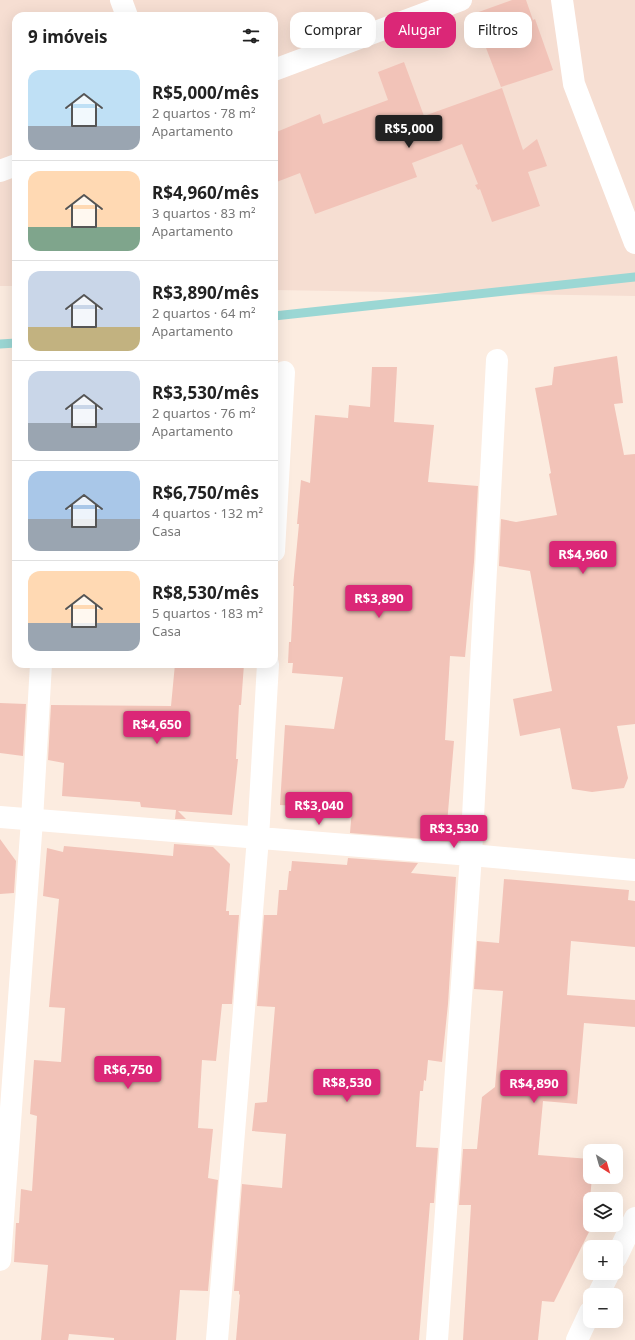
<!DOCTYPE html>
<html lang="pt">
<head>
<meta charset="utf-8">
<style>
  body { margin:0; font-family:"Noto Sans",sans-serif; background:#f2f2f2; color:#222; height:100vh; display:flex; flex-direction:column; font-size:15px; white-space:nowrap }
  * { box-sizing:border-box; margin:0 }
  p { font-size:13px; color:#767676 }
  .icon { flex:none; width:22px; height:22px; fill:none; stroke:currentColor; stroke-width:2; stroke-linecap:round; stroke-linejoin:round }
  .map { position:relative; flex:1; overflow:hidden }
  .panel { position:absolute; left:12px; top:12px; width:266px; height:656px; display:flex; flex-direction:column; background:#fff; border-radius:12px; box-shadow:0 4px 16px #0002 }
  .panel>* { flex:none }
  .guide { position:absolute; left:290px; top:12px; width:285px; height:36px; display:flex; gap:8px }
  .needle { width:26px; rotate:143deg }
  .fabs { position:absolute; left:583px; top:1144px; display:grid; gap:8px }
  .fabs a { display:grid; place-items:center; width:40px; height:40px; border-radius:8px; background:#fff; box-shadow:0 4px 16px #0002; font-size:20px }
  .price { position:absolute; translate:-50% -34px; padding:0 9px; border-radius:4px; background:#db2777; color:#fff; font-size:13px; line-height:26px; filter:drop-shadow(0 1px 2px #0008) }
  .price::after { content:''; position:absolute; left:50%; top:24px; width:12px; height:9px; margin-left:-6px; background:inherit; clip-path:polygon(0 0,100% 0,50% 100%) }
  .price.on { background:#222; color:#fff }
  ul { padding:0; list-style:none }
  li { display:flex; align-items:center; gap:12px; height:100px; padding:0 16px }
  li+li { border-top:1px solid #e0e0e0 }
  li span { display:grid; place-items:center; flex:none; width:112px; height:80px; border-radius:12px; color:#555 }
  li>.icon { margin-inline-start:auto }
  span .icon { width:48px; height:48px; fill:#fffc; stroke-width:1 }
  li b { font-size:17px }
  h2 { display:flex; justify-content:space-between; align-items:center; height:48px; padding:0 16px; font-size:17px }
  .chip { padding:0 14px; border-radius:12px; background:#fff; box-shadow:0 4px 16px #0002; font-size:14px; line-height:36px }
  .chip.on { background:#db2777; color:#fff }
  .map>svg:first-child { display:block }
</style>
</head>
<body>
<div class="map">
<svg width="635" height="1340" viewBox="0 0 635 1340">
  <rect width="100%" height="100%" fill="#fcece0"/>
  <path fill="#f6ded2" d="M0,0h635v296l-361,-6v-274h-258v270h-16z"/>
  <g fill="none" stroke-linecap="round" stroke-linejoin="round">
    <path stroke="#9bd7d4" stroke-width="9" d="M274,316l361,-39
      M0,344l16,-1"/>
  </g>
  <path fill="#f2c3b8" d="M512,0h14l7,20 2,-1 18,51 -52,17 -28,-73z
    M404,62l20,54 78,-28 21,62 14,-11 10,27 -19,6 12,34 -48,16 -12,-33 -2,1 -3,-5 3,-1 -16,-40 -50,19 5,14 -102,37 -15,-41 -26,10v-50l46,-19 3,10 65,-24 -10,-28z
    M617,356l6,47 -9,1 10,51 11,-1v270l-18,2 11,52 -4,10 -32,4 -20,-3 -12,-61 -40,8 -7,-37 39,-8 -22,-120 -31,-5 2,-47 15,3 41,-7 -8,-41 2,-1 -16,-85 17,-3 2,-18z
    M372,367h25l-3,55 40,3 -6,57 50,4 -4,76 -9,95 -15,-1 -5,84 9,1 -7,83 -11,16 -86,-7 2,-24 -72,-4 5,-80 49,4 9,-52 -51,-4 1,-10h-5l1,-21h2l3,-56h-1l6,-62h-2l4,-44 9,3 5,-68 33,3 1,-13 21,2z
    M175,664h69l-3,41h-2l-3,54h2l-6,56 -54,-4 8,8h-11l1,-9 -35,-3 -1,-5 -78,-6 2,-33 -16,-3 3,-55 120,1z
    M0,703l26,1 -3,52 -23,-3z
    M0,839l16,22 -2,32 -14,1z
    M174,844l39,3 17,17 -4,47h3v4h10l-7,89h-10l-6,57 -14,-1 -4,68 15,1 -5,49 10,2 -10,111 -28,-1 -4,50h-62v-2l-45,-4 -1,6h-27l7,-75 -34,-3 2,-39h3l2,-34 11,2 5,-75 -7,-2 4,-54 27,2 4,-54 -16,-1 10,-108 -16,-3 4,-48 16,4 1,-6 109,10z
    M348,858l70,5 -7,10 45,4 -8,127 -6,58 -14,-2 -2,21 -2,-1 -1,11h-3l-4,56 22,1 -4,55h-4l-11,137h-183l4,-46 -1,1v-4h-5l8,-107 40,4 4,-54 -34,-3 3,-28 12,-1 8,-95 -18,-1 7,-91h13l2,-25h8l2,-19h2l1,-10 55,4z
    M504,879l125,11 -1,10 7,1v46l-64,-6 -4,54 68,5v27l-51,-4 -7,81 -34,-3 -5,54 52,4v18h2l-2,22v31l-36,72 -12,-1 -4,39h-75l8,-135h-12l4,-56h14l5,-52 13,-10 8,-96 -29,-2 3,-48 22,2z"/>
  <g fill="none" stroke-linecap="round" stroke-linejoin="round">
    <path stroke="#fff" stroke-width="22" d="M121,0l6,16
      M562,0l12,84 61,159
      M274,70l187,-70
      M0,171l16,-6
      M274,551l10,-179
      M0,817l471,38 164,15
      M616,1258l19,-40
      M0,1260l32,-440 9,-156
      M598,1295l11,-22
      M217,1340l41,-502 10,-174
      M437,1340l34,-485 26,-495
      M577,1340l13,-28"/>
  </g>
</svg>
<div class="fabs">
<a><svg class="needle" viewBox="-14 -14 28 28"><path d="M0-13l5 13h-10z" fill="#e53935"/><path d="M0 13l5-13h-10z" fill="#767676"/></svg></a>
<a><svg class="icon" aria-label="layers" viewBox="0 0 24 24"><path d="M12 4l9 5-9 5-9-5zM3 14l9 5 9-5"/></svg></a>
<a>+</a>
<a>−</a>
</div>
<b class="price on" style="left:409px;top:149px">R$5,000</b>
<b class="price" style="left:583px;top:575px">R$4,960</b>
<b class="price" style="left:379px;top:619px">R$3,890</b>
<b class="price" style="left:157px;top:745px">R$4,650</b>
<b class="price" style="left:319px;top:826px">R$3,040</b>
<b class="price" style="left:454px;top:849px">R$3,530</b>
<b class="price" style="left:128px;top:1090px">R$6,750</b>
<b class="price" style="left:347px;top:1103px">R$8,530</b>
<b class="price" style="left:534px;top:1104px">R$4,890</b>
<div class="guide">
<a class="chip">Comprar</a>
<a class="chip on">Alugar</a>
<a class="chip">Filtros</a>
</div>
<section class="panel">
<h2>9 imóveis<svg class="icon" aria-label="filters" viewBox="0 0 24 24"><path d="M4 7h16M4 17h16"/><circle cx="9" cy="7" r="2"/><circle cx="15" cy="17" r="2"/></svg></h2>
<ul>
<li><span style="background:linear-gradient(#bfe0f5 70%,#9aa5b1 0)"><svg class="icon" aria-label="home" viewBox="0 0 24 24"><path d="M3 11l9-7 9 7M6 9v11h12V9"/></svg></span><div><b>R$5,000/mês</b><p>2 quartos · 78 m²</p><p>Apartamento</p></div></li>
<li><span style="background:linear-gradient(#ffd9b3 70%,#7fa58c 0)"><svg class="icon" aria-label="home" viewBox="0 0 24 24"><path d="M3 11l9-7 9 7M6 9v11h12V9"/></svg></span><div><b>R$4,960/mês</b><p>3 quartos · 83 m²</p><p>Apartamento</p></div></li>
<li><span style="background:linear-gradient(#c9d6e8 70%,#c2b280 0)"><svg class="icon" aria-label="home" viewBox="0 0 24 24"><path d="M3 11l9-7 9 7M6 9v11h12V9"/></svg></span><div><b>R$3,890/mês</b><p>2 quartos · 64 m²</p><p>Apartamento</p></div></li>
<li><span style="background:linear-gradient(#c9d6e8 65%,#9aa5b1 0)"><svg class="icon" aria-label="home" viewBox="0 0 24 24"><path d="M3 11l9-7 9 7M6 9v11h12V9"/></svg></span><div><b>R$3,530/mês</b><p>2 quartos · 76 m²</p><p>Apartamento</p></div></li>
<li><span style="background:linear-gradient(#a9c7e8 60%,#9aa5b1 0)"><svg class="icon" aria-label="home" viewBox="0 0 24 24"><path d="M3 11l9-7 9 7M6 9v11h12V9"/></svg></span><div><b>R$6,750/mês</b><p>4 quartos · 132 m²</p><p>Casa</p></div></li>
<li><span style="background:linear-gradient(#ffd9b3 65%,#9aa5b1 0)"><svg class="icon" aria-label="home" viewBox="0 0 24 24"><path d="M3 11l9-7 9 7M6 9v11h12V9"/></svg></span><div><b>R$8,530/mês</b><p>5 quartos · 183 m²</p><p>Casa</p></div></li>
</ul>
</section>
</div>
</body>
</html>
